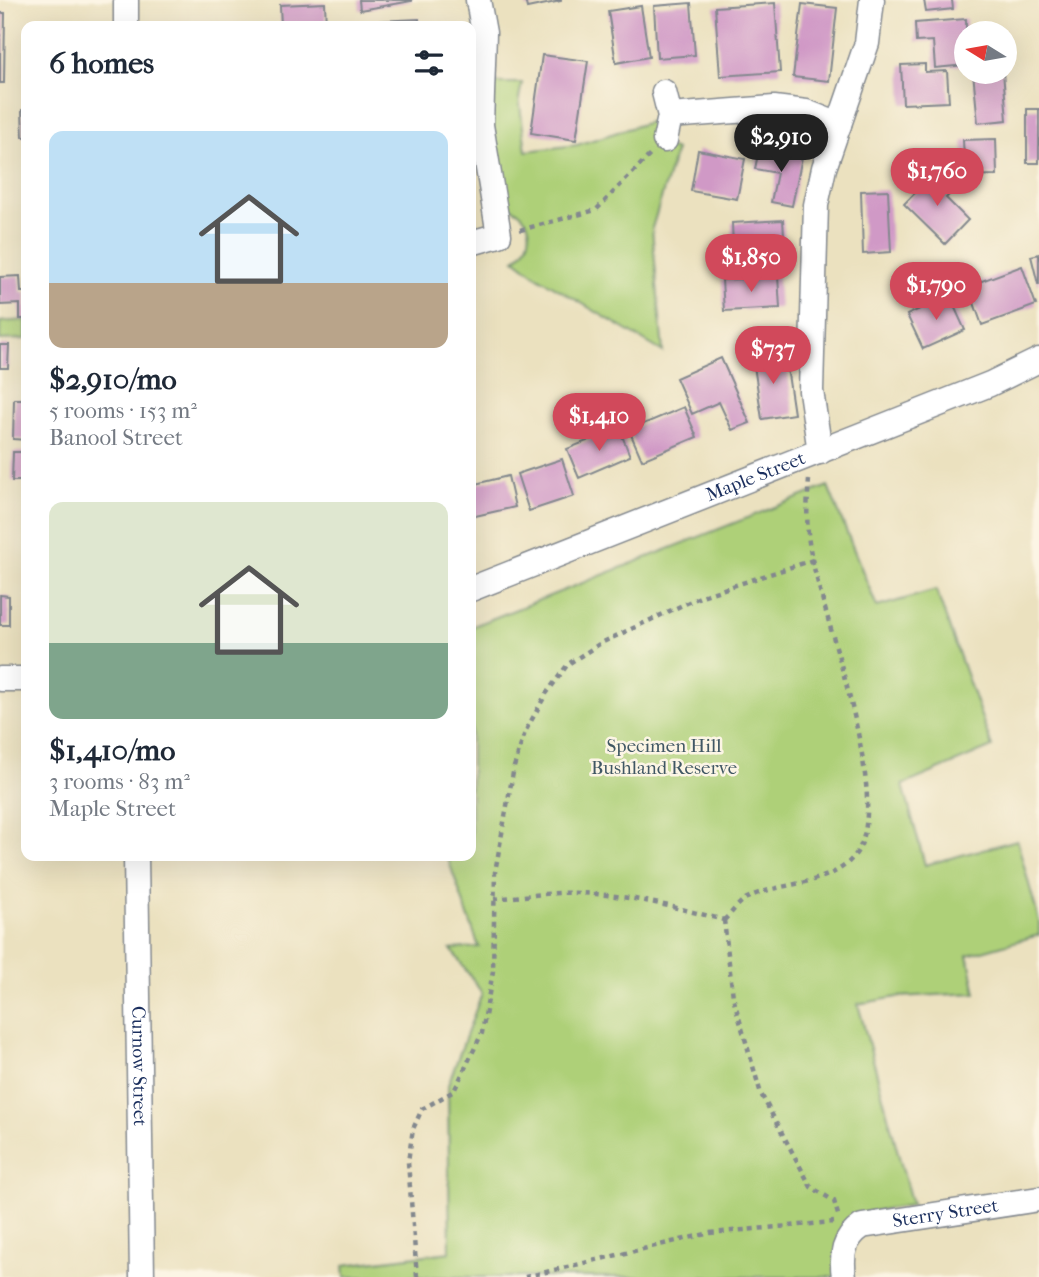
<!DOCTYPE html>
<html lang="en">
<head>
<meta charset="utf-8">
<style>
  body { margin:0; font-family:"IM FELL French Canon",serif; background:#f2f2f3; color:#1f2937; height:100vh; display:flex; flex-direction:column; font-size:26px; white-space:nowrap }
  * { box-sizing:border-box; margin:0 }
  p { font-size:23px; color:#747a83 }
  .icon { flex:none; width:38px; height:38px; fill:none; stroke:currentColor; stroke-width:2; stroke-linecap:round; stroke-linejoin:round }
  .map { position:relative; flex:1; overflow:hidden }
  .panel { position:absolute; left:21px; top:21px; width:455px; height:840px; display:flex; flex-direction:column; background:#fff; border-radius:14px; box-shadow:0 7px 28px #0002 }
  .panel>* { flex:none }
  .needle { width:46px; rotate:281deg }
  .tools { position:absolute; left:954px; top:21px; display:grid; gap:14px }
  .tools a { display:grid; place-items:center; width:63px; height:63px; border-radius:50%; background:#fff; box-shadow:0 7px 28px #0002; font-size:35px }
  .price { position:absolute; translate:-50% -60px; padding:0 16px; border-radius:24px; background:#d1495b; color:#fff; font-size:23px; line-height:46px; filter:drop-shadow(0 2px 4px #0008) }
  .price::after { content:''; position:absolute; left:50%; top:42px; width:21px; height:16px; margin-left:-10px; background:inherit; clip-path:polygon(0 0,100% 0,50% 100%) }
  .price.on { background:#222; color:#fff }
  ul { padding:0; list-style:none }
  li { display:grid; align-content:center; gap:14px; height:371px; padding:0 28px }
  li span { display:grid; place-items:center; height:217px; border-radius:14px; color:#555 }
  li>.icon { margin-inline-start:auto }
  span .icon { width:126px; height:126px; fill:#fffc; stroke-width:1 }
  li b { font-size:30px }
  h2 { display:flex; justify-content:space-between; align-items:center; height:84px; padding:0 28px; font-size:30px }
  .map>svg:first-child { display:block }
</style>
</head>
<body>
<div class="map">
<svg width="1039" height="1277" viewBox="0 0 1039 1277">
  <rect width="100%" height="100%" fill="#fcf5e5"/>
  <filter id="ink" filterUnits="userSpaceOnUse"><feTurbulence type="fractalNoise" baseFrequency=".0143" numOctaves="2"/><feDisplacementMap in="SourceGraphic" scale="14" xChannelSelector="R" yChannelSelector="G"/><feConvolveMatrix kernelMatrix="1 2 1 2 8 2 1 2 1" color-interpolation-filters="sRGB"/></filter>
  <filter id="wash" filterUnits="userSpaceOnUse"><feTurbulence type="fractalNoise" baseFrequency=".00686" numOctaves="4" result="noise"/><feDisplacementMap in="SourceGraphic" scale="28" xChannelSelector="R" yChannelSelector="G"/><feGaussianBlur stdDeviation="1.57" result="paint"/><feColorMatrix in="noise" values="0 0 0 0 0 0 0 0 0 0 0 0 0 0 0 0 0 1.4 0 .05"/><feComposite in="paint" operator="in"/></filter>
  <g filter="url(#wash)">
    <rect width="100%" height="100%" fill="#ebe1bf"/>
    <path fill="#aed078" stroke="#64806b" stroke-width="2" d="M493,83h29l-3,15 7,53 51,-6 75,-24 7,24 17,5 -24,78 11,124 -125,-75 -23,-18c23,-17 18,-46 -9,-53l-15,-84z
      M26,320v19l-26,1v-18z
      M828,486l49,121 59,-17 56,157 -89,38 22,80 92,-25 22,81v14l-71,20 8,38 -79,4 -39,7 54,201 -45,7 -18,10 -14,55h-490l-1,-12 106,-13 -2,-167 34,-92 -31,-44 28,-2 -32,-91h24v-229z"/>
    <g id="blocks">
      <path fill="#d099c6" d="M359,0h53v1l-52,9z
        M525,0h36v1l-34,7z
        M924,0h28l1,9 -27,3z
        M325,3l1,23h-45l-1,-21z
        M691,3l4,52 -38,3 -3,-52z
        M775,3l5,69 -60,4 -5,-69z
        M802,4l35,4 -8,73 -36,-4z
        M641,6l8,51 -33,6 -8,-52z
        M0,13h5l-1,70h-4z
        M419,19v7h-41v-5z
        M966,19v46l-31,3 -2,-27 -17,1 -1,-19z
        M542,55l46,6 -12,79 -45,-7z
        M925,64v8l22,-1 2,31 -46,2 -2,-39z
        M973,72h30l4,48 -29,3z
        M1027,109h12v54h-12z
        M22,110h4v27h-3z
        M996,139l1,36 -32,1 -2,-36z
        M759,149l43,8 -10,49 -21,-4 6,-29 -22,-4z
        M698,150l47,9 -8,40 -46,-8z
        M938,170l17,18 -9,10 22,22 -23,24 -41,-40z
        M888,190l3,62 -28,2 -2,-63z
        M783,220l3,46 -52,4 -2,-47z
        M1039,254v30h-1l-7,-28z
        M1022,266l14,39 -54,20 -14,-39z
        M20,276l1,16h5v27h-6v-15l-20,1v-28z
        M778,276l2,32 -56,3 -2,-31z
        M949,295l16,35 -42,19 -16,-34z
        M0,345h9l-1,23h-8z
        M785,354l9,60 -32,5 -9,-60z
        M721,358l29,65 -18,7 -13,-28 -27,12 -16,-36z
        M14,399h12v41l-13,-1z
        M684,407l13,30 -55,23 -13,-30z
        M619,428l11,28 -51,22 -12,-29z
        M13,452h13v29h-14z
        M562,459l12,37 -45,15 -12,-37z
        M508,476l7,31 -44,10v-32z
        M0,595l9,1v29h-9z"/>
    </g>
  </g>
  <g filter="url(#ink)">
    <use href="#blocks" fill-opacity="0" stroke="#83888e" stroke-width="2"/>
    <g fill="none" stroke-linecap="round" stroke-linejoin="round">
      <defs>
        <g id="minor">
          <path d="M126,0v26"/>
          <path d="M664,92l6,24 -5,24"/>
          <path d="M670,116l104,-8 32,4 33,13"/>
          <path d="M471,243l28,-8 -18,-110 3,-92 -6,-33"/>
          <path d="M820,452l-9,-61 5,-186 8,-37 43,-125 5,-43"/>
          <path id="s1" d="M471,589l519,-205 49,-24"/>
          <path d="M0,679h26"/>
          <path id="s2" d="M136,856l6,421"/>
          <path id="s3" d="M844,1277c-3,-22 -1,-38 18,-51l177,-27"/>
        </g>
      </defs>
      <use href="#minor" stroke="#83888e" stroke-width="27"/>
      <path stroke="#83888e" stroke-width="4.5" stroke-dasharray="5 5" stroke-linecap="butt" d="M520,230l76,-20 54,-55
        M494,899c22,-2 44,-5 65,-6 57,-2 111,13 165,27
        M724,920c7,-6 15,-18 23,-22 33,-17 84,-11 108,-43 41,-52 -34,-241 -45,-306 -4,-23 -3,-46 -1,-69
        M724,920l9,77 28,97 50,93 23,14 5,17
        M417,1277l-9,-115 5,-33 9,-20 32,-18 28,-58 11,-62 2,-99 19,-105 11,-35 21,-38 22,-30 33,-21 101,-47 111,-36
        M525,1277l185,-44 124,-11"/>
      <use href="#minor" stroke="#fff" stroke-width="24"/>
    </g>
  </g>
  <g text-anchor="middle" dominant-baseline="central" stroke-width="5" stroke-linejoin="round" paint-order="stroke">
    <g font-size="19" fill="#1b2f5e" stroke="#fcf5e5">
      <text stroke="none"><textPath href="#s1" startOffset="306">Maple Street</textPath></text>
      <text stroke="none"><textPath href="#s2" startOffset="210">Curnow Street</textPath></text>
      <text stroke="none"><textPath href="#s3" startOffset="142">Sterry Street</textPath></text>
    </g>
    <g font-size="19" fill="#405764" stroke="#fcf5e5">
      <text x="664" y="746">Specimen Hill<tspan x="664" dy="22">Bushland Reserve</tspan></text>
    </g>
  </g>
</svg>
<div class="tools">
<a><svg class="needle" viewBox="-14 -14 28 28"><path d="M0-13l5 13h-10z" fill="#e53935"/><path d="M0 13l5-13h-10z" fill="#747a83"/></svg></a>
</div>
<b class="price on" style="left:781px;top:174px">$2,910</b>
<b class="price" style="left:937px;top:208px">$1,760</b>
<b class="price" style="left:751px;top:294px">$1,850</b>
<b class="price" style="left:936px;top:322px">$1,790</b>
<b class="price" style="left:773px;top:386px">$737</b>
<b class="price" style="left:599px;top:453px">$1,410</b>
<section class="panel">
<h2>6 homes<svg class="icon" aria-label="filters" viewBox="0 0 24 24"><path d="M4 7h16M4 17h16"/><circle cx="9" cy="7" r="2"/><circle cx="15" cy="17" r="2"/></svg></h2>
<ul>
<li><span style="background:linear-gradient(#bfe0f5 70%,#b9a48a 0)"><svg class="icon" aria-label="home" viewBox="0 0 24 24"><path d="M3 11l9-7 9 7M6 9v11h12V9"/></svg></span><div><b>$2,910/mo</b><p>5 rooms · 153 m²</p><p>Banool Street</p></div></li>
<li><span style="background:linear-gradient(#dfe7d0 65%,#7fa58c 0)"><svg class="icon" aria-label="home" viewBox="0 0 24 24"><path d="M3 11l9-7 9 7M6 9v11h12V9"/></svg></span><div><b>$1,410/mo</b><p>3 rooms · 83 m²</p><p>Maple Street</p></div></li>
</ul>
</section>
</div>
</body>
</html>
